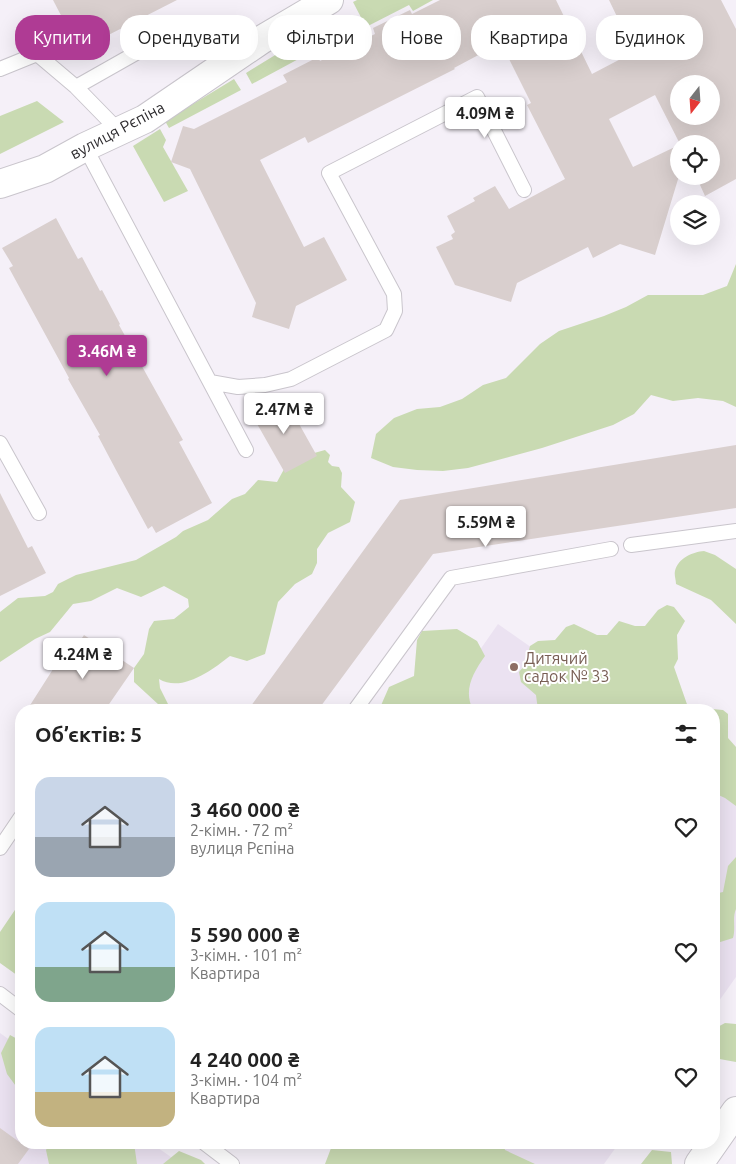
<!DOCTYPE html>
<html lang="uk">
<head>
<meta charset="utf-8">
<style>
  body { margin:0; font-family:Ubuntu,sans-serif; background:#f2f2f2; color:#222; height:100vh; display:flex; flex-direction:column; font-size:19px; white-space:nowrap }
  * { box-sizing:border-box; margin:0 }
  p { font-size:16px; color:#767676 }
  .icon { flex:none; width:28px; height:28px; fill:none; stroke:currentColor; stroke-width:2; stroke-linecap:round; stroke-linejoin:round }
  .map { position:relative; flex:1; overflow:hidden }
  .sheet { position:absolute; left:15px; top:704px; width:705px; height:445px; display:flex; flex-direction:column; background:#fff; border-radius:20px; box-shadow:0 5px 20px #0002 }
  .sheet>* { flex:none }
  .hud { position:absolute; left:15px; top:15px; width:706px; height:45px; display:flex; gap:10px }
  .needle { width:32px; rotate:197deg }
  .tools { position:absolute; left:670px; top:75px; display:grid; gap:10px }
  .tools a { display:grid; place-items:center; width:50px; height:50px; border-radius:50%; background:#fff; box-shadow:0 5px 20px #0002; font-size:25px }
  .price { position:absolute; translate:-50% -42px; padding:0 11px; border-radius:5px; background:#fff; color:#222; font-size:16px; line-height:32px; filter:drop-shadow(0 1px 2px #0008) }
  .price::after { content:''; position:absolute; left:50%; top:30px; width:15px; height:11px; margin-left:-8px; background:inherit; clip-path:polygon(0 0,100% 0,50% 100%) }
  .price.selected { background:#af3b94; color:#fff }
  ul { padding:0; list-style:none }
  li { display:flex; align-items:center; gap:15px; height:125px; padding:0 20px }
  li span { display:grid; place-items:center; flex:none; width:140px; height:100px; border-radius:15px; color:#555 }
  li>.icon { margin-inline-start:auto }
  span .icon { width:60px; height:60px; fill:#fffc; stroke-width:1 }
  li b { font-size:21px }
  h2 { display:flex; justify-content:space-between; align-items:center; height:60px; padding:0 20px; font-size:21px }
  .tag { padding:0 18px; border-radius:20px; background:#fff; box-shadow:0 5px 20px #0002; font-size:18px; line-height:45px }
  .tag.selected { background:#af3b94; color:#fff }
  .map>svg:first-child { display:block }
</style>
</head>
<body>
<div class="map">
<svg width="736" height="1164" viewBox="0 0 736 1164">
  <rect width="100%" height="100%" fill="#f5f0f8"/>
  <path fill="#ebe2f1" d="M498,624l122,86h-182z
    M714,776l22,15v186l-22,31z
    M0,1033l21,15v94l130,1 30,21h-181z
    M433,1143h186l-15,21h-140z"/>
  <path fill="#c9dab2" d="M357,0h76l-20,11 -4,-6 -43,22 -13,-25z
    M321,27l9,15 -78,42 -6,-11z
    M234,79l7,11 -72,38 -4,-7z
    M37,101l27,21 -64,32v-38z
    M160,129l6,11 -3,7 25,44 -24,11 -31,-56z
    M736,264v143l-13,-6 -25,-3 -25,3 -22,-6 -17,19 -21,11 -71,23 -74,20 -25,3 -26,-1 -24,-3 -22,-9 5,-24 18,-16 23,-9 23,-2 22,-8 21,-14 23,-7 34,-34 19,-13 45,-15 22,-9 22,-12h55l24,-9z
    M325,450l5,5 -2,7 4,4 7,1 3,6 -1,14 14,15 -5,20 -22,11 -11,16v14l-5,11 -17,10 -17,18 -13,52 -18,7 -17,-5c-18,14 -48,37 -71,23l1,9 11,22h-9l-3,-5 -25,-23v-14l10,-14 5,-25 5,-8 20,-2 15,-12 -1,-8 -24,-13 -23,11 -24,-9 -26,13 -18,3 -23,28 -15,7 -35,23v-50l18,-14 27,-2 8,-4 5,-8 18,-9 60,-15 40,-23 7,-6 25,-11 24,-21 13,-5 13,-14 19,2 12,-22z
    M704,551l11,4 21,14v55l-25,-24 -35,-16c0,-4 -2,-9 -1,-13 3,-13 18,-19 29,-20z
    M667,605l7,2 11,14 -8,14 1,24 -4,8 15,43h-79l-11,-4 -2,4h-59l-2,-15 -15,-13 -2,-10 6,-7 5,-19 8,-5 17,-1 11,-13 8,-3 23,11h10l12,-14 16,5h10l13,-16z
    M457,629l20,12 8,15c-12,17 -22,34 -12,54h-94l10,-23 25,-11 3,-36 5,-9z
    M712,709l11,1 5,4v24l8,9v59l-11,-8 -11,-5v-83h-3z
    M736,857v52c-4,9 0,19 -3,29l-19,6v-50l9,-2 5,-26z
    M21,901v77l-21,-15v-31z
    M725,1023l11,1v38l-22,-4v-29z
    M10,1035l11,6v52l-14,-19 -6,-21z
    M50,1143h84l3,21h-88l-3,-14z
    M333,1143h170l2,7 30,14h-210z
    M652,1150l19,2 1,12h-31z
    M179,1151l22,9 4,4h-42z"/>
  <path fill="#d9cfce" fill-rule="evenodd" d="M53,0h124l-98,50z
    M440,0h116l36,74 42,-22 -25,-52h112l15,29v150l-31,17 -9,-20h15v-32h-31l-25,-49 -46,24 24,48 46,-22v31l-24,79 -35,-11 -27,14 -5,-11 -71,36 -6,19 -56,-17 -19,-38 17,-8 -2,-4 4,-3 -8,-16 28,-15 -2,-3 22,-12 14,23 56,-30 -38,-74 4,-2 -30,-60 -47,25 1,1 -147,74 -3,-6 -45,23 44,87 20,-10 23,43 -51,26 -7,23 -37,-12 4,-14 -66,-134 -19,-7 12,-36 11,3 93,-47 -4,-7 35,-18 2,4 55,-27 -2,-6 37,-18 2,4zM679,84h32v32h-32z
    M56,218l22,41 4,-2 18,34 2,-1 18,34 -1,1 64,115 -4,2 33,61 -56,30 -4,-7 -4,3 -32,-59 -18,-34 2,-1 -32,-56 1,-1 -60,-110 4,-2 -11,-18z
    M284,397l33,59 -32,17 -33,-58z
    M736,445v63l-303,46 -115,156h-70l152,-210z
    M0,493l28,55 4,-2 14,27 -46,23z
    M84,635l50,33 -29,42h-78l35,-55 6,4z
    M0,1128l29,21 -11,15h-18z"/>
  <g fill="none" stroke-linecap="round" stroke-linejoin="round">
    <defs>
      <path id="service" d="M0,69l37,-15 39,33 43,44
        M76,87l113,-64
        M85,147l161,303
        M210,382l28,5 27,-2 26,-6 95,-49 9,-19 -1,-17 -65,-121 148,-76 47,93
        M0,443l39,70
        M631,545l105,-14
        M355,710l96,-132 160,-29
        M0,848l21,-31
        M0,994l21,16
        M203,1142l29,22"/>
      <path id="minor" d="M0,184l45,-15 40,-22 60,-28 116,-79 68,-40
        M699,1164l37,-53"/>
    </defs>
    <use href="#service" stroke="#c9c5cc" stroke-width="16"/>
    <use href="#minor" stroke="#c9c5cc" stroke-width="30"/>
    <use href="#service" stroke="#fff" stroke-width="14"/>
    <use href="#minor" stroke="#fff" stroke-width="28"/>
  </g>
  <circle fill="#8d6e63" stroke="#fff" stroke-width="2" cx="514" cy="667" r="5"/>
  <g text-anchor="middle" dominant-baseline="central" stroke-width="4" stroke-linejoin="round" paint-order="stroke">
    <g font-size="16" fill="#2e2c2f" stroke="#fff">
      <text transform="translate(117 130) rotate(-28)">вулиця Рєпіна</text>
    </g>
    <g font-size="16" fill="#785e54" stroke="#fff" text-anchor="start">
      <text x="524" y="658">Дитячий<tspan x="524" dy="18">садок № 33</tspan></text>
    </g>
  </g>
</svg>
<div class="tools">
<a><svg class="needle" viewBox="-14 -14 28 28"><path d="M0-13l5 13h-10z" fill="#e53935"/><path d="M0 13l5-13h-10z" fill="#767676"/></svg></a>
<a><svg class="icon" aria-label="locate" viewBox="0 0 24 24"><circle cx="12" cy="12" r="6"/><path d="M12 2v4M12 18v4M2 12h4M18 12h4"/></svg></a>
<a><svg class="icon" aria-label="layers" viewBox="0 0 24 24"><path d="M12 4l9 5-9 5-9-5zM3 14l9 5 9-5"/></svg></a>
</div>
<b class="price" style="left:485px;top:139px">4.09M ₴</b>
<b class="price selected" style="left:107px;top:377px">3.46M ₴</b>
<b class="price" style="left:284px;top:435px">2.47M ₴</b>
<b class="price" style="left:486px;top:548px">5.59M ₴</b>
<b class="price" style="left:83px;top:680px">4.24M ₴</b>
<div class="hud">
<a class="tag selected">Купити</a>
<a class="tag">Орендувати</a>
<a class="tag">Фільтри</a>
<a class="tag">Нове</a>
<a class="tag">Квартира</a>
<a class="tag">Будинок</a>
</div>
<section class="sheet">
<h2>Об’єктів: 5<svg class="icon" aria-label="filters" viewBox="0 0 24 24"><path d="M4 7h16M4 17h16"/><circle cx="9" cy="7" r="2"/><circle cx="15" cy="17" r="2"/></svg></h2>
<ul>
<li><span style="background:linear-gradient(#c9d6e8 60%,#9aa5b1 0)"><svg class="icon" aria-label="home" viewBox="0 0 24 24"><path d="M3 11l9-7 9 7M6 9v11h12V9"/></svg></span><div><b>3 460 000 ₴</b><p>2-кімн. · 72 m²</p><p>вулиця Рєпіна</p></div><svg class="icon" aria-label="heart" viewBox="0 0 24 24"><path d="M12 20l-8-8c-3-5 5-10 8-4 3-6 11-1 8 4z"/></svg></li>
<li><span style="background:linear-gradient(#bfe0f5 65%,#7fa58c 0)"><svg class="icon" aria-label="home" viewBox="0 0 24 24"><path d="M3 11l9-7 9 7M6 9v11h12V9"/></svg></span><div><b>5 590 000 ₴</b><p>3-кімн. · 101 m²</p><p>Квартира</p></div><svg class="icon" aria-label="heart" viewBox="0 0 24 24"><path d="M12 20l-8-8c-3-5 5-10 8-4 3-6 11-1 8 4z"/></svg></li>
<li><span style="background:linear-gradient(#bfe0f5 65%,#c2b280 0)"><svg class="icon" aria-label="home" viewBox="0 0 24 24"><path d="M3 11l9-7 9 7M6 9v11h12V9"/></svg></span><div><b>4 240 000 ₴</b><p>3-кімн. · 104 m²</p><p>Квартира</p></div><svg class="icon" aria-label="heart" viewBox="0 0 24 24"><path d="M12 20l-8-8c-3-5 5-10 8-4 3-6 11-1 8 4z"/></svg></li>
</ul>
</section>
</div>
</body>
</html>
